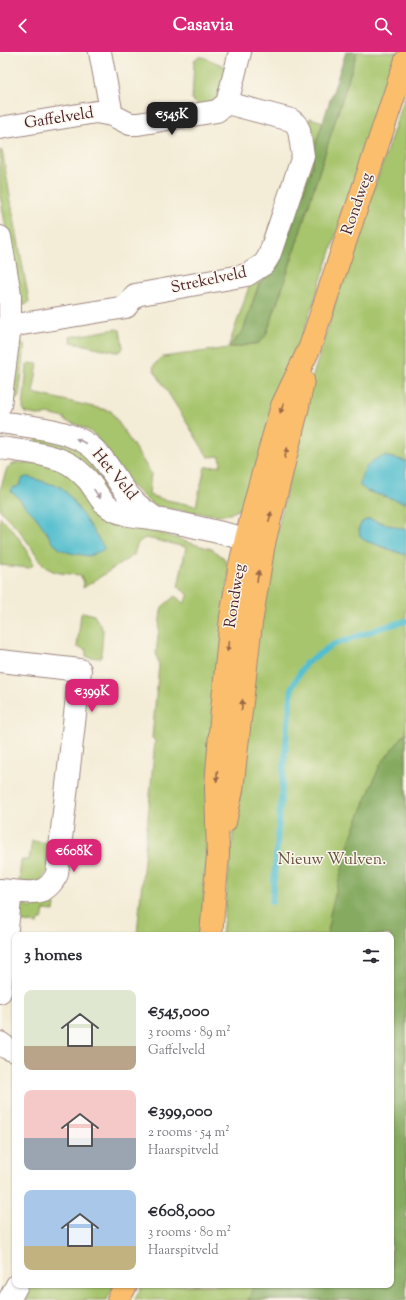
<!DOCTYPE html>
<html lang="en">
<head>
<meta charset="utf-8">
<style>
  body { margin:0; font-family:"Sorts Mill Goudy",serif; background:#f7f7f7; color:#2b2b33; height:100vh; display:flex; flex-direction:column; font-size:15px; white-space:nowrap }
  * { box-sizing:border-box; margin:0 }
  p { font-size:13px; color:#7c7c81 }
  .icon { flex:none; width:22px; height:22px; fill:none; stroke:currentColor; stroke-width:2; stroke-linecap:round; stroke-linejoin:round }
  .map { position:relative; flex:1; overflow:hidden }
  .panel { position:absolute; left:12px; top:880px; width:382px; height:356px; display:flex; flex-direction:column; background:#fff; border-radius:8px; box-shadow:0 1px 3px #0004 }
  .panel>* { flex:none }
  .price { position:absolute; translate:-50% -34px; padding:0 9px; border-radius:8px; background:#db2777; color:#fff; font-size:13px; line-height:26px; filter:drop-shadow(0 1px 2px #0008) }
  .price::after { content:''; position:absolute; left:50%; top:24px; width:12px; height:9px; margin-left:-6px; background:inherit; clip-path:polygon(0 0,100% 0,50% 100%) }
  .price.current { background:#222; color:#fff }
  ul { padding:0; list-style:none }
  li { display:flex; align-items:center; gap:12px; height:100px; padding:0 12px }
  li span { display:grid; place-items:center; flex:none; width:112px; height:80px; border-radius:8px; color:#555 }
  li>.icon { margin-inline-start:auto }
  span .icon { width:48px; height:48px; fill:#fffc; stroke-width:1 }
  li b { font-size:17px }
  h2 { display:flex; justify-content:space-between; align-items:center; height:48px; padding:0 12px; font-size:17px }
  header { display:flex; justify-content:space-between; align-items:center; height:52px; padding:0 12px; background:#db2777; color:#fff; font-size:18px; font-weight:800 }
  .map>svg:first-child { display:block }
</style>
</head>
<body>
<header><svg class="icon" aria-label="back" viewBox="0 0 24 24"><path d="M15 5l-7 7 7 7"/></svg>Casavia<svg class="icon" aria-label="search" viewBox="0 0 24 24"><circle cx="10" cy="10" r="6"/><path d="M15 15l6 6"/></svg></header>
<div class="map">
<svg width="406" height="1248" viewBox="0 0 406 1248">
  <rect width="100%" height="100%" fill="#fbf7ec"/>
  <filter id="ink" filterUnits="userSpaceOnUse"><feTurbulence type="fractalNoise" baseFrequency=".025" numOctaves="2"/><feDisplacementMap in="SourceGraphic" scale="8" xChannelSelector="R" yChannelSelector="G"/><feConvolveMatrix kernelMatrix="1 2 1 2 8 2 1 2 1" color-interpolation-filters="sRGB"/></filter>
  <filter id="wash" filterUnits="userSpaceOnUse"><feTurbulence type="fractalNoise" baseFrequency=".012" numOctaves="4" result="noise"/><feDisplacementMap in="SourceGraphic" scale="16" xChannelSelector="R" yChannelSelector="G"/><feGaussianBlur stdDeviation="0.9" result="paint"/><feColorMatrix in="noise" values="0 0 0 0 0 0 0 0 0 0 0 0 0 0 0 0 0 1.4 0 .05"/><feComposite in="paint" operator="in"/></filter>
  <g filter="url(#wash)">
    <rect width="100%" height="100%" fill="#f3ecd6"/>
    <path fill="#a7c56d" stroke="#78724c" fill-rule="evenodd" d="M357,0h41l-94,279 -61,176 -13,7 -14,1 -46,-6 -17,-4 -30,-27 -27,-42c-9,-8 -19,-12 -31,-15v-3l-18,-4 -5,2 -16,-3 -3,-4 4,-44 2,-2 9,1 -5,29 78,18 40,62 -2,22 13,4 34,7 9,-39 16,-1 -1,-10 -12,1 -54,-87 -1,-3 6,-8 4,-2 65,-9 23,-67 59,-163 13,4 -9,27 -2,18 -34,100 -19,17 -16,47 -14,17 30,-5 7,-8 17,-49z
      M199,5h4l23,10 -9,33 -20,5 -5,-6 2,-37 1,-3z
      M406,42v367l-22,-5 -17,35 39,12v27l-36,-11 -8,3 -3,6 1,8 22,11 24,8v745h-271l7,-15h249v-350h-169l33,-306 56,-247 26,-86z
      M0,98l2,1 27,150 -2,3 -7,2 -20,-111z
      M116,277l4,1 3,17 -2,4 -4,1 -46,-10 -1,-5z
      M15,290l8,1 2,3 -6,51 -10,10z
      M38,382l49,17 39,56 -91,-59z
      M34,406l22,5 73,59 58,20 25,7 12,9 5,11 -28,366h-64l18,-194 -3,-3 7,-73 -3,-11 5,-43 1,-4 13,-11 9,7 5,-8 -11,-8 8,-40 -40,-9c-9,3 -10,9 -12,17l-51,33 1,-6 -4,-7 -20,-2 -7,-2 -8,-4 -26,-37 -19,-20v-20l7,-22c9,-7 14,-6 25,-4zM28,425l33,10 11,12 32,50 -52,-7c-4,-8 -9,-17 -15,-24 -10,-12 -18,-16 -24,-30l6,-2z
      M0,465c10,9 32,35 33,48l-4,3 -29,-3z
      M83,560l11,3 9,15 -2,28 -15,-1v-8l-9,-2 4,-33z
      M32,789l18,2 -2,28 -10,13 -19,-3 2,-21h8z
      M35,848l17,2 3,3 -1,6 -10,-1 -2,10h-3l-1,4 -20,-3c1,-8 1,-13 8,-18l3,5 6,-2z
      M24,1233h91l-8,15h-90z"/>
    <path fill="#85aa60" stroke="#686446" d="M346,0h11l-74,234 -17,49 -7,8 -31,5 15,-17 16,-47 19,-17 34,-100 2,-18z
      M406,680v568h-158l6,-15h137v-350h-63l2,-21 20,-75 30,-74z"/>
    <path fill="#53bece" stroke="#4e6e7c" d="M384,404l22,5v42l-39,-12 -7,-5c0,-14 10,-27 24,-30z
      M28,425l33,10 11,12 33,50 -16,7 -19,-3 -10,-4 -8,-7 -4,-8 -12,-17 -12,-12 -8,-10 -4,-2 -1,-3 2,-2 6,-2 4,-8z
      M369,467l37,11v25l-40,-14 -6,-5 -1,-8 3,-6z"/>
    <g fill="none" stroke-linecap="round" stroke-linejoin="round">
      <path stroke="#53bece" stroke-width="6" d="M272,850l14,-160 6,-55 13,-23 27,-19 52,-18 22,-6"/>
    </g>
  </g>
  <g filter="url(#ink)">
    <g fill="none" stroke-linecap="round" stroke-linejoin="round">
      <defs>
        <path id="minor" d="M100,0l12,63
          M0,76l96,-16 16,3 18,9h8l79,-13 10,-8 13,-51
          M0,185l10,57v32l-10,79
          M10,274l116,-19 9,-12 112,-20 17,-11 5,-8 34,-100 -4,-26 -3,-6 -5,-4 -64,-17
          M0,370c25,4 64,7 86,21 20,13 29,37 44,54 6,8 17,15 25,21
          M0,396c20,3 54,6 71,17 6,4 11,9 16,14 9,10 13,24 25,30 14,8 29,7 45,10 36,6 71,16 107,24
          M0,609l80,9 -23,204c-11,22 -24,19 -46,17
          M0,838l11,1 -11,101
          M0,991l7,5 8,3
          M9,1248l8,-15"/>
        <path id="major" d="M225,770l7,-32 19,-167 13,-80 33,-132 6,-31
          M211,883l7,-80 -2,-68 5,-67 10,-103 8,-48 7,-30 13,-52 23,-81 28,-59 96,-287
          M118,1248l8,-15"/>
      </defs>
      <use href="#minor" stroke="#9e8680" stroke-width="24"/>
      <use href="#major" stroke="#9e8680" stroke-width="24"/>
      <use href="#minor" stroke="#fff" stroke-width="22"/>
      <use href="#major" stroke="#fabe6d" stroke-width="22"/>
    </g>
    <defs><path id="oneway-solid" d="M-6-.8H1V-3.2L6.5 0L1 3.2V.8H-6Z"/></defs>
    <g fill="#996749">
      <use href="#oneway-solid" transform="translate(282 356) rotate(110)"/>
      <use href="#oneway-solid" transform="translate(286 401) rotate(-75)"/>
      <use href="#oneway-solid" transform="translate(270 465) rotate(-77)"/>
      <use href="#oneway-solid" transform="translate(258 524) rotate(-80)"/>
      <use href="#oneway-solid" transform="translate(228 594) rotate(97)"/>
      <use href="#oneway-solid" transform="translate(242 653) rotate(-84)"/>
      <use href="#oneway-solid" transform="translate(217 724) rotate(94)"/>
    </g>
    <g fill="#ae9aa0">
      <use href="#oneway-solid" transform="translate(81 389) rotate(-152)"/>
      <use href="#oneway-solid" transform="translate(97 442) rotate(56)"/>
    </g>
  </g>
  <g text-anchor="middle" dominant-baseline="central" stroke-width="3" stroke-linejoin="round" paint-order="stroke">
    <g font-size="16" fill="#4a1f2b" stroke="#fbf7ec">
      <text transform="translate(59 67) rotate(-9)">Gaffelveld</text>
      <text transform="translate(358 152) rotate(-71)">Rondweg</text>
      <text transform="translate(209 229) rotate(-12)">Strekelveld</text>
      <text transform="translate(114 423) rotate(50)">Het Veld</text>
      <text transform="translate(236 544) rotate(-81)">Rondweg</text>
    </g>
    <g font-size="16" fill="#66513f" stroke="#fbf7ec">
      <text x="332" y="808">Nieuw Wulven.</text>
    </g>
  </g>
</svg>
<b class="price current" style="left:172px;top:84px">€545K</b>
<b class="price" style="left:92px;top:661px">€399K</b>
<b class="price" style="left:74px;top:821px">€608K</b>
<section class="panel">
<h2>3 homes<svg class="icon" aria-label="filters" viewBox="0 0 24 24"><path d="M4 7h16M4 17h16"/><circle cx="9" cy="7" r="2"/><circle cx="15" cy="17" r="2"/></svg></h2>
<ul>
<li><span style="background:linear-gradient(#dfe7d0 70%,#b9a48a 0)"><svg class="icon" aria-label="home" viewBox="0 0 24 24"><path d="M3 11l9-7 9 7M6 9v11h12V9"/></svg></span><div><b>€545,000</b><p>3 rooms · 89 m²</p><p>Gaffelveld</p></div></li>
<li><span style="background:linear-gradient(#f6c9c9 60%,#9aa5b1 0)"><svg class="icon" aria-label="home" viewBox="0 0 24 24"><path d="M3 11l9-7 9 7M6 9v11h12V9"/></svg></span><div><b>€399,000</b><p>2 rooms · 54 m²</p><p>Haarspitveld</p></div></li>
<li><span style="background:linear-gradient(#a9c7e8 70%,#c2b280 0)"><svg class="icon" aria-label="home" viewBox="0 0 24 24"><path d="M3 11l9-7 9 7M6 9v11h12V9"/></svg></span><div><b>€608,000</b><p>3 rooms · 80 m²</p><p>Haarspitveld</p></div></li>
</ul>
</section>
</div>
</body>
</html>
